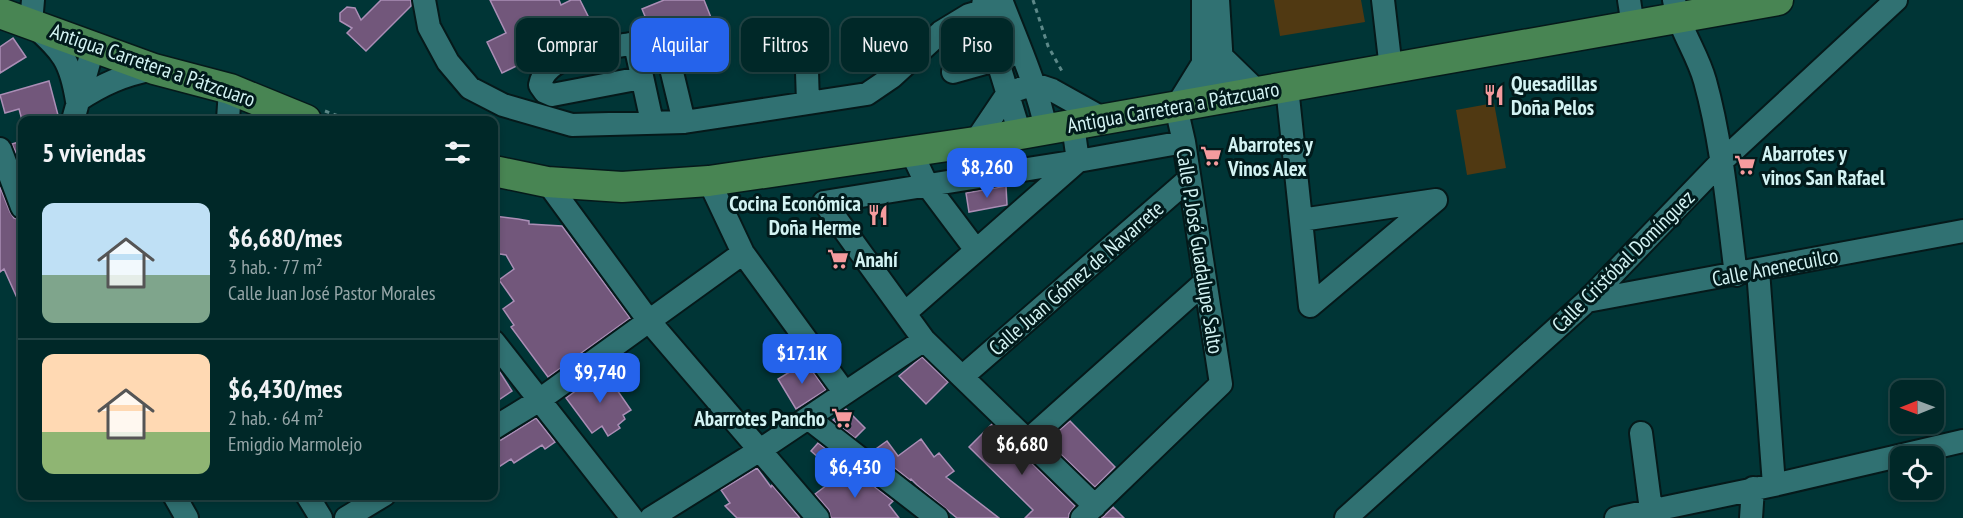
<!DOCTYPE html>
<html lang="es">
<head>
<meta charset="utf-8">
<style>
  body { margin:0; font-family:"PT Sans Narrow",sans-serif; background:#0a3030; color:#f1f3f6; height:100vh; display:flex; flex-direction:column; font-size:22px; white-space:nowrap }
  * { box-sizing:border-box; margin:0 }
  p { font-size:20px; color:#95a6a8 }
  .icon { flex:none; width:33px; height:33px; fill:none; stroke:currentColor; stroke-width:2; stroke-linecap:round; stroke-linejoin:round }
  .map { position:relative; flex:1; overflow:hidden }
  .sheet { position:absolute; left:18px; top:116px; width:480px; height:384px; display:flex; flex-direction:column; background:#002828; border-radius:12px; box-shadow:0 3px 9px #0003,0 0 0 2px #224445 }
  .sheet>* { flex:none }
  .top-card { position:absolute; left:516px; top:18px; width:570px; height:54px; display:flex; gap:12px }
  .needle { width:39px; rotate:269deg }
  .controls { position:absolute; left:1890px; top:380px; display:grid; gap:12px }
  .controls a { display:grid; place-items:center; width:54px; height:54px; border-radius:12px; background:#002828; box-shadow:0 3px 9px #0003,0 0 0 2px #224445; font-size:30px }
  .price { position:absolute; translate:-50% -51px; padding:0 14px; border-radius:12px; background:#2563eb; color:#fff; font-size:20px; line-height:39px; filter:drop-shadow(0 2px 3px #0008) }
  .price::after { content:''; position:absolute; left:50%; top:36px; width:18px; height:14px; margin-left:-9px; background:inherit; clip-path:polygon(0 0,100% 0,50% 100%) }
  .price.on { background:#222; color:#fff }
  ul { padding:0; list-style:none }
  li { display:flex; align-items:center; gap:18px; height:150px; padding:0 24px }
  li+li { border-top:2px solid #224445 }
  li span { display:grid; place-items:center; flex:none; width:168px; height:120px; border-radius:12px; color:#555 }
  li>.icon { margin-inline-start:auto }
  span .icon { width:72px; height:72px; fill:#fffc; stroke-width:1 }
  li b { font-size:26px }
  h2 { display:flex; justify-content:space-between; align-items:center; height:72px; padding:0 24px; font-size:26px }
  .pill { padding:0 21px; border-radius:12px; background:#002828; box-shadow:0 3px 9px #0003,0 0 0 2px #224445; font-size:21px; line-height:54px }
  .pill.on { background:#2563eb; color:#fff }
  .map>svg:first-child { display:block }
</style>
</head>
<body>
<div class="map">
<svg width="1963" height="518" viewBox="0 0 1963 518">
  <rect width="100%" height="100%" fill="#003536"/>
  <path fill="#503912" d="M1274,0h87l4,22 -85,14z
    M1494,103l12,65 -39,7 -11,-65z"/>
  <path fill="#72577b" stroke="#ab8eb6" stroke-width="1.5" d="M381,0h30v6l-45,45 -19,-18 5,-5 -12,-7v-8l7,-6 8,1 6,12z
    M490,0h69l2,5 10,-5h9l14,28 -92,45 -15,-31 19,-9z
    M664,0h40l10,25 -56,23 -16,-39z
    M13,38l13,19 -26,16v-26z
    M823,48l1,17 -5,1 -5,-6 -7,-1 -1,-10z
    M49,81l9,34 -16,5h-20l-3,-11 -14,4 -5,-18z
    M22,141v15l-4,1 -6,-13z
    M1006,186l1,19 -38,7 -3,-19z
    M0,187l10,25 4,6 8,2v89l-18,-40 -4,3z
    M494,216l24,3 11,2v3l33,2 68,92 -82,59 -37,-50 3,-2 -11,-16 11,-8 -15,-21 15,-11 -8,-14 -12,-2z
    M922,357l26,25 -22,22 -27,-28z
    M806,362l20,28 -30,19 -18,-30z
    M494,363l18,28 -18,12z
    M607,368l4,7 -3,2 23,33 -8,5 2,4 -7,6 2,3 -12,8 -6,-10 -10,7 -26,-35z
    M846,409l19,19 -10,10 -22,-18z
    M536,418l19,24 -10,7 -3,-4 -28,18 -3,-4 -17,11v-29l7,-1z
    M1070,421l45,46 -20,20 -48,-46z
    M992,424l83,82 -6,8v4h-44l8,-8 -64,-63z
    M921,439l13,18 5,-4 15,18 -8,6 53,41h-42l-40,-33 -6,-6 -1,1 -37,-29 14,-10 11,15z
    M818,443l19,14 -9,9 -17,-15z
    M757,468l14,19 1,-2 28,33h-63l-12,-12 5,-3 -9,-13z
    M850,468l43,33 -4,4 10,13h-68l-2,-8 -14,-16z
    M1113,507l11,11h-23l3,-2z"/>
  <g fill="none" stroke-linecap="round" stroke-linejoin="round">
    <defs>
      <path id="minor" d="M33,0l-2,23c31,29 39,35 46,78
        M424,0l5,27 19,35 22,26 33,17 69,20 112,-3 183,-28 25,-17 49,-45 28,-17 34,-10
        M984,0l-2,10 38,124
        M997,0l6,5c16,41 34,81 43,124
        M1218,0l6,98
        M1383,0l8,69
        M1629,0l4,26
        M1674,0c5,30 23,52 31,81 17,61 23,131 31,194
        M1221,56l37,36
        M669,60l15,62
        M807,72l1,31
        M953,72l57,-16
        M641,78l-89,17 -7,-3 -5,-7c6,-32 64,-36 90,-41l6,5 16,73
        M1203,79v-79
        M1287,87l23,219
        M77,101c26,-17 46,-26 77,-32
        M73,120l20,-72
        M228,120l2,-31
        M975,142l33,-49 26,-9 18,6 52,29
        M0,149l22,58
        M911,151l16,34 49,65
        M709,181l34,72 102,140
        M547,182l102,139 169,197
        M824,202l100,138 171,166
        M824,202l254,-41 106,-19
        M1301,220l135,-20
        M1758,270l16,215
        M1587,301l376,-70
        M1310,306l126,-106
        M905,313l173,-152 -5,-36
        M494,342l138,176
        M962,377l227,-198
        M808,418l129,100
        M494,428l44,-27 205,-148
        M1641,433l10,77
        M1027,441l178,-159
        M174,495l13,23
        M307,495l14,23
        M346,518l38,-23
        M651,518l109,-68 164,-110
        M1082,518l139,-134 -37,-242 -8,-35 26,-42
        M1346,518l241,-217 134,-139 175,-162
        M1616,518l158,-33 189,-44
        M1751,518l2,-30"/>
      <path id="major" d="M0,13l154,56 76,20 76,31
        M494,171l53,11 75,5 87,-6 266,-39 803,-142"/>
    </defs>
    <use href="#minor" stroke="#05191a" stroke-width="26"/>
    <use href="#major" stroke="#05191a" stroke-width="33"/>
    <path stroke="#5d8989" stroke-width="3" stroke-dasharray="4.5 4.5" stroke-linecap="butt" d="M1033,0l15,46 15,27
      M325,111l24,9"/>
    <use href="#minor" stroke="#307172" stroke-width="22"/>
    <use href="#major" stroke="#488553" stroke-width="30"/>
  </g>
  <defs>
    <symbol id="restaurant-bare" viewBox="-9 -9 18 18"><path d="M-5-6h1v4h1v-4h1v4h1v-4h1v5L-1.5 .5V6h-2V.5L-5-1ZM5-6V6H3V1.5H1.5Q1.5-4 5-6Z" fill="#f59b9e" stroke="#011a1b" stroke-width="2.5" paint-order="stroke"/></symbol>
    <symbol id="supermarket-bare" viewBox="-9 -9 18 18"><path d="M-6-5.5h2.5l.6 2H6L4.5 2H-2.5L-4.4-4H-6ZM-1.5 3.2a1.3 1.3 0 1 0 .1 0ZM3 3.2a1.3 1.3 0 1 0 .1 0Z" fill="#f59b9e" stroke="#011a1b" stroke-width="2.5" paint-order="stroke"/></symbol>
  </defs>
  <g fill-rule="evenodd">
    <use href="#restaurant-bare" x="1479" y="80" width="30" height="30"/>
    <use href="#supermarket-bare" x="1196" y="141" width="30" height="30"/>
    <use href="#supermarket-bare" x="1730" y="150" width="30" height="30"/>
    <use href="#restaurant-bare" x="863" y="200" width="30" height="30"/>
    <use href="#supermarket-bare" x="823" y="244" width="30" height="30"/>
    <use href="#supermarket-bare" x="827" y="403" width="30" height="30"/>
  </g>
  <g text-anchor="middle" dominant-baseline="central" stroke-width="6" stroke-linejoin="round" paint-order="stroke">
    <g font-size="21" fill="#d3f3f3" stroke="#011a1b">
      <text transform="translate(153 65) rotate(19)">Antigua Carretera a Pátzcuaro</text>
      <text transform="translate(1173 107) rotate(-10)">Antigua Carretera a Pátzcuaro</text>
      <text transform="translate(1200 251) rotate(81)">Calle P. José Guadalupe Salto</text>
      <text transform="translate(1623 261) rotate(-45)">Calle Cristóbal Domínguez</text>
      <text transform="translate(1775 267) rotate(-11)">Calle Anenecuilco</text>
      <text transform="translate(1076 278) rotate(-41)">Calle Juan Gómez de Navarrete</text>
    </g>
    <g font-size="21" font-weight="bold" fill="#d3f3f3" stroke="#011a1b" text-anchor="start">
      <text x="1511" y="83">Quesadillas<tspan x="1511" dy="24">Doña Pelos</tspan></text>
      <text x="1228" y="144">Abarrotes y<tspan x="1228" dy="24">Vinos Alex</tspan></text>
      <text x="1762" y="153">Abarrotes y<tspan x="1762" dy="24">vinos San Rafael</tspan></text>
      <text x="861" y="203" text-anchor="end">Cocina Económica<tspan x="861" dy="24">Doña Herme</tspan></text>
      <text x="855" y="259">Anahí</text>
      <text x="825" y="418" text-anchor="end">Abarrotes Pancho</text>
    </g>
  </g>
</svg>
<div class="controls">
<a><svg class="needle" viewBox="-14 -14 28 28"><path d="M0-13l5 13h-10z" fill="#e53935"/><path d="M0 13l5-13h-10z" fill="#95a6a8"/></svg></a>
<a><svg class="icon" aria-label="locate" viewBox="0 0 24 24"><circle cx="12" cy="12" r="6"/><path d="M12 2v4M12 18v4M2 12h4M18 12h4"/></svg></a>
</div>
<b class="price" style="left:987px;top:199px">$8,260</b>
<b class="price" style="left:802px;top:385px">$17.1K</b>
<b class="price" style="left:600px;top:404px">$9,740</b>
<b class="price on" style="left:1022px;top:476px">$6,680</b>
<b class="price" style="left:855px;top:499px">$6,430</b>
<div class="top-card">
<a class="pill">Comprar</a>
<a class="pill on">Alquilar</a>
<a class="pill">Filtros</a>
<a class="pill">Nuevo</a>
<a class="pill">Piso</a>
</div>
<section class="sheet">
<h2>5 viviendas<svg class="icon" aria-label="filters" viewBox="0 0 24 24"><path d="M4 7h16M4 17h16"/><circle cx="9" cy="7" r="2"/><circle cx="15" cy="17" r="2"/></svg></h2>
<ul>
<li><span style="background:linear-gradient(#bfe0f5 60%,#7fa58c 0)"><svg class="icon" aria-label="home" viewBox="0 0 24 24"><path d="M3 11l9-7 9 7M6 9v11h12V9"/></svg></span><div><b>$6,680/mes</b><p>3 hab. · 77 m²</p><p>Calle Juan José Pastor Morales</p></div></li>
<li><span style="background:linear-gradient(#ffd9b3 65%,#8fb573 0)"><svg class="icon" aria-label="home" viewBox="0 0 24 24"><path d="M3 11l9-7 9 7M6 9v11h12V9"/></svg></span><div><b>$6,430/mes</b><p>2 hab. · 64 m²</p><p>Emigdio Marmolejo</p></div></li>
</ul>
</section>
</div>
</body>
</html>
